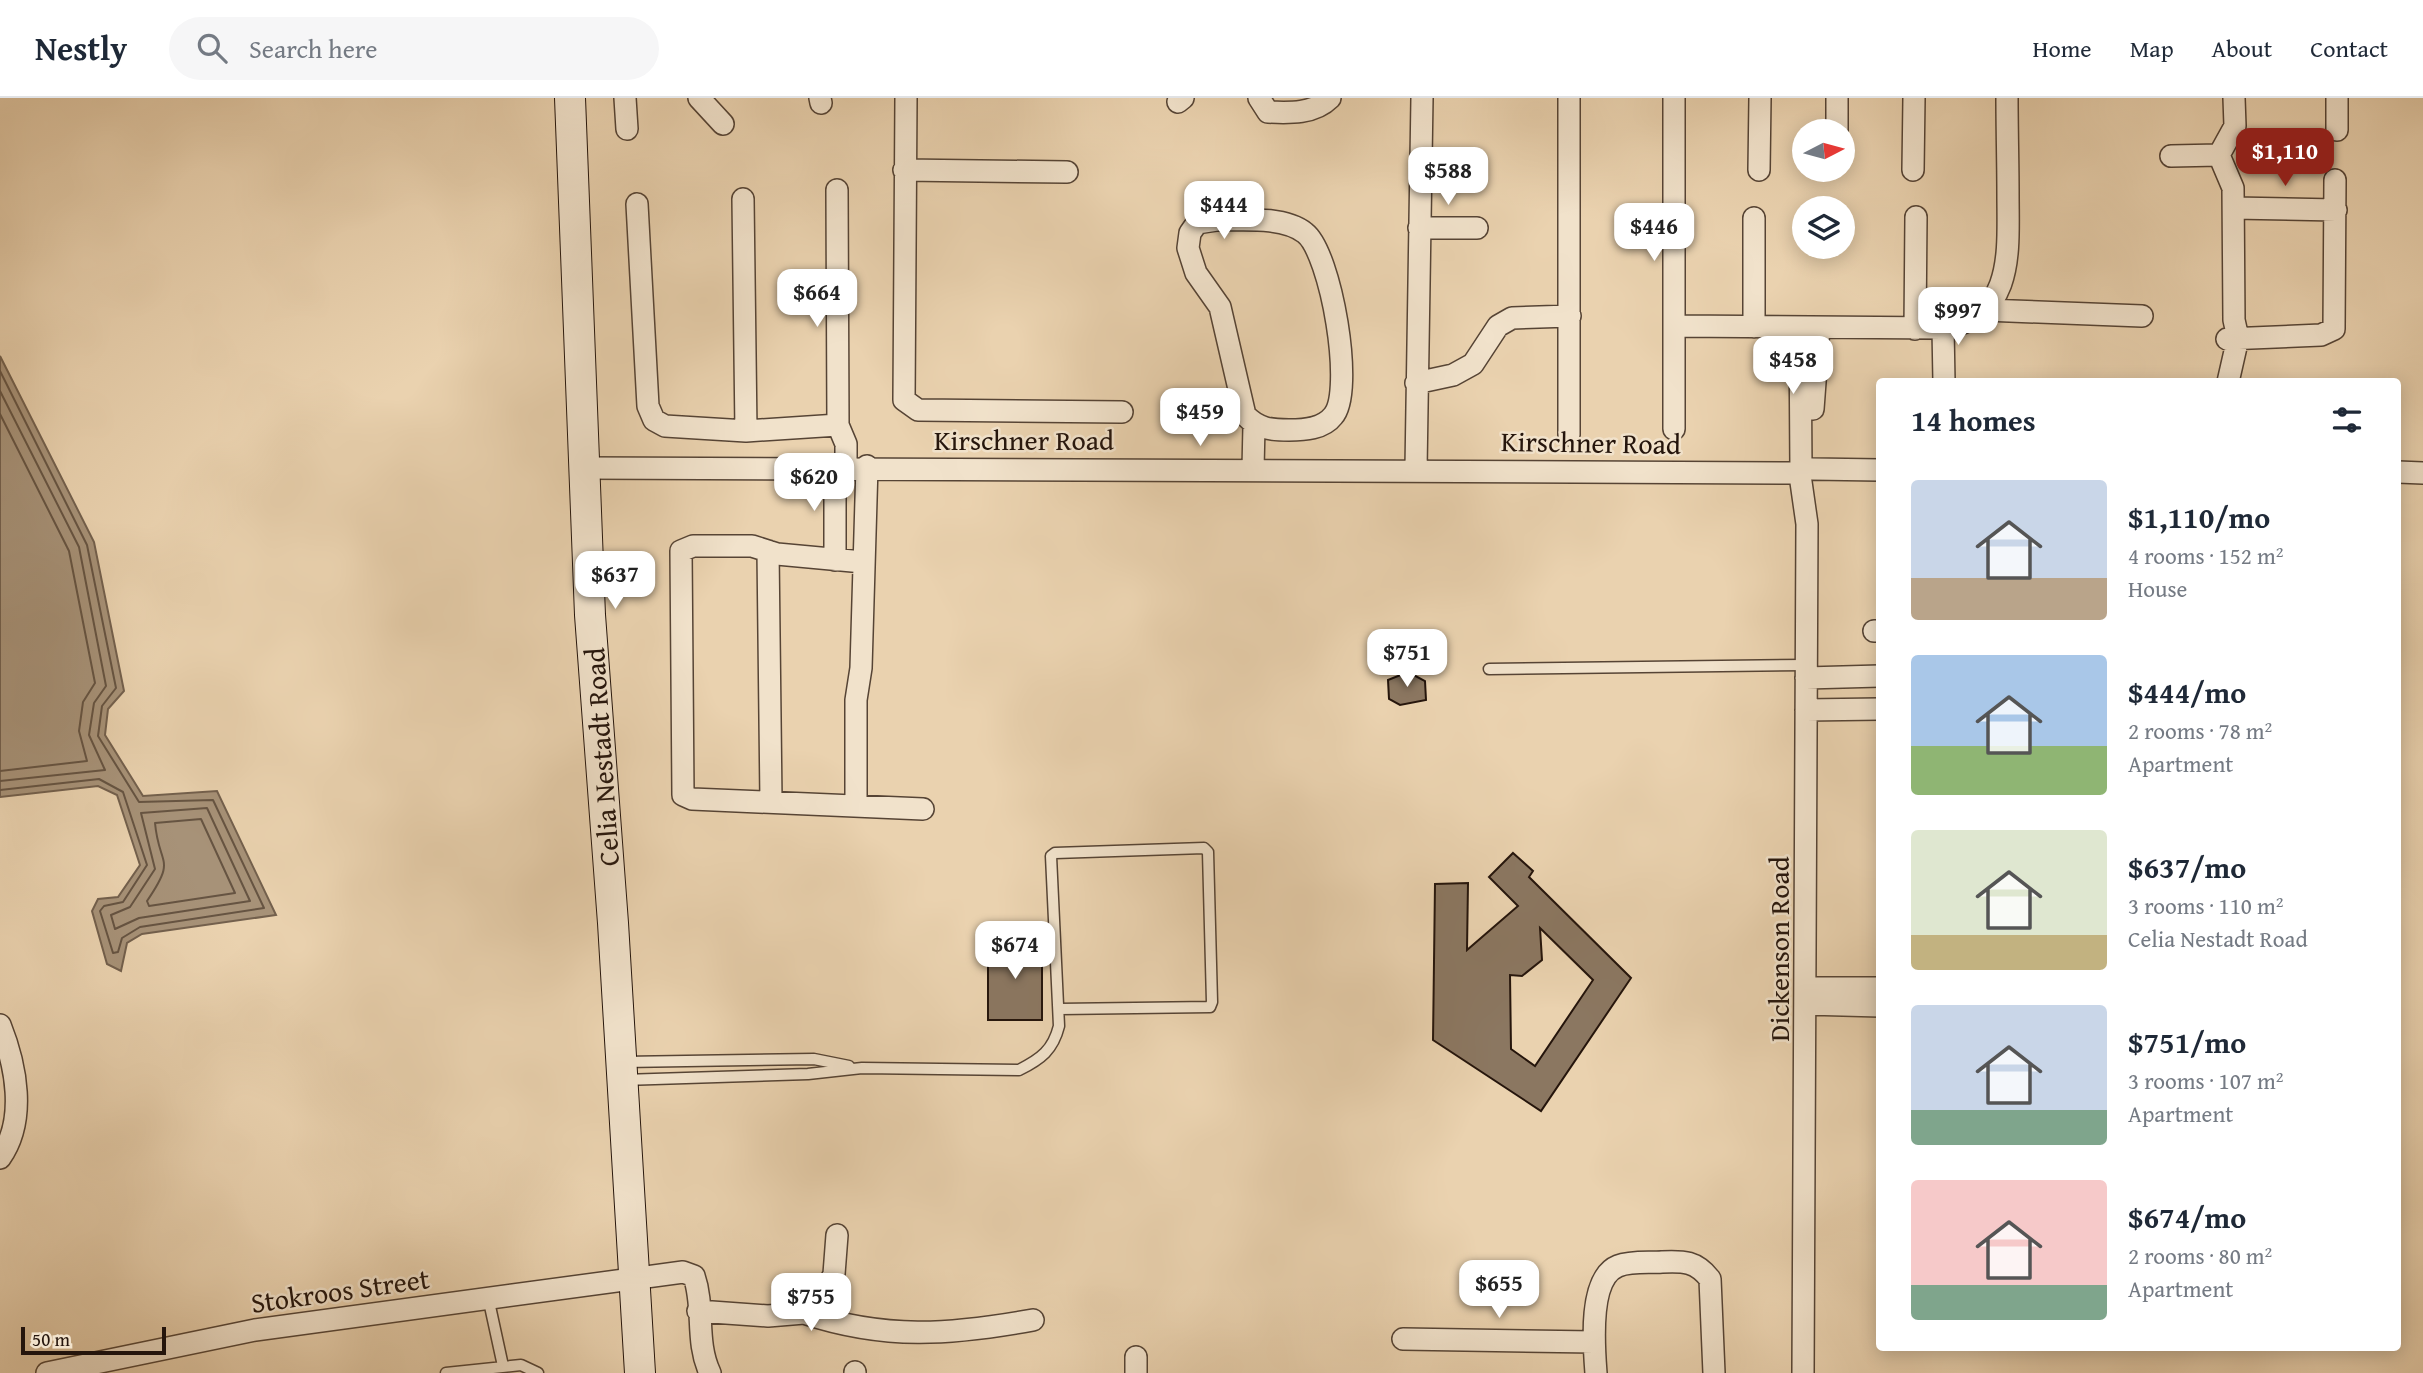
<!DOCTYPE html>
<html lang="en">
<head>
<meta charset="utf-8">
<style>
  body { margin:0; font-family:"Gentium Book Plus",serif; background:#f6f6f7; color:#1f2937; height:100vh; display:flex; flex-direction:column; font-size:26px; white-space:nowrap }
  * { box-sizing:border-box; margin:0 }
  p { font-size:23px; color:#747a83 }
  .icon { flex:none; width:38px; height:38px; fill:none; stroke:currentColor; stroke-width:2; stroke-linecap:round; stroke-linejoin:round }
  .map { position:relative; flex:1; overflow:hidden }
  .drawer { position:absolute; left:1876px; top:280px; width:525px; height:973px; display:flex; flex-direction:column; background:#fff; border-radius:7px; box-shadow:0 4px 18px #0003 }
  .drawer>* { flex:none }
  .needle { width:46px; rotate:84deg }
  .buttons { position:absolute; left:1792px; top:21px; display:grid; gap:14px }
  .buttons a { display:grid; place-items:center; width:63px; height:63px; border-radius:50%; background:#fff; box-shadow:0 4px 18px #0003; font-size:35px }
  .scale { position:absolute; left:21px; bottom:18px; width:145px; box-sizing:border-box; padding-left:7px; border:4px solid #25150c; border-top:0; font-size:19px; line-height:24px; white-space:nowrap; color:#25150c; -webkit-text-stroke:5px #f1e2cb; paint-order:stroke }
  .price { position:absolute; translate:-50% -60px; padding:0 16px; border-radius:14px; background:#fff; color:#222; font-size:23px; line-height:46px; filter:drop-shadow(0 2px 4px #0008) }
  .price::after { content:''; position:absolute; left:50%; top:42px; width:21px; height:16px; margin-left:-10px; background:inherit; clip-path:polygon(0 0,100% 0,50% 100%) }
  .price.selected { background:#8f2418; color:#fff }
  ul { padding:0; list-style:none }
  li { display:flex; align-items:center; gap:21px; height:175px; padding:0 35px }
  li span { display:grid; place-items:center; flex:none; width:196px; height:140px; border-radius:7px; color:#555 }
  li>.icon { margin-inline-start:auto }
  span .icon { width:84px; height:84px; fill:#fffc; stroke-width:1 }
  li b { font-size:30px }
  h2 { display:flex; justify-content:space-between; align-items:center; height:84px; padding:0 35px; font-size:30px }
  header { display:flex; align-items:center; gap:42px; box-sizing:border-box; height:98px; padding:0 35px; background:#fff; border-bottom:2px solid #e0e1e3 }
  header strong { font-size:33px }
  nav { display:flex; gap:38px; margin-inline-start:auto; font-size:24px }
  .search { width:490px; height:63px; background:#f6f6f7; display:flex; align-items:center; gap:18px; box-sizing:border-box; padding:0 24px; border-radius:38px; color:#747a83; font-size:26px }
  .map>svg:first-child { display:block }
</style>
</head>
<body>
<header>
<strong>Nestly</strong>
<div class="search"><svg class="icon" aria-label="search" viewBox="0 0 24 24"><circle cx="10" cy="10" r="6"/><path d="M15 15l6 6"/></svg>Search here</div>
<nav><a>Home</a><a>Map</a><a>About</a><a>Contact</a></nav>
</header>
<div class="map">
<svg width="2423" height="1275" viewBox="0 0 2423 1275">
  <rect width="100%" height="100%" fill="#ead2af"/>
  <filter id="stains"><feTurbulence type="fractalNoise" baseFrequency=".00286" numOctaves="4"/><feColorMatrix values="0 0 0 0 .2 0 0 0 0 .09 0 0 0 0 .02 0 0 0 .5 -.17"/></filter>
  <radialGradient id="worn" r=".72"><stop offset=".6" stop-color="#630" stop-opacity="0"/><stop offset="1" stop-color="#630" stop-opacity=".3"/></radialGradient>
  <path fill="#a79278" stroke="#73604d" stroke-width="2" d="M0,258l94,186 30,149 -16,18 -3,26 38,61 74,-5 59,124 -134,19 -15,9 -6,28 -14,-7 -15,-53 6,-12 20,-2 22,-32 -23,-70 -19,-9 -98,11z"/>
  <g fill="none" stroke-linecap="round" stroke-linejoin="round">
    <path stroke="#665442" stroke-width="2" d="M0,273l87,174 29,143 -14,18 -4,30 41,66 74,-2 51,108 -124,19 -18,11 -4,14 -5,1 -13,-42 4,-5 19,-4 24,-37 -24,-73 -24,-13 -99,11
      M0,293l79,156 27,139 -12,17 -5,32 16,35 -105,11
      M0,316l69,137 26,132 -12,19 -4,29 8,30 -87,10
      M207,710l43,93 -111,17 -24,11 -4,-14 19,-8 25,-38 -14,-56z
      M201,721l34,74 -86,13 -2,-5c30,-44 12,-34 8,-78z"/>
  </g>
  <path fill="#8b7761" stroke="#25150c" stroke-width="2" fill-rule="evenodd" d="M1408,574l17,9 1,19 -26,5 -11,-6 -1,-19z
    M1513,755l20,18 -4,6 102,101 -90,133 -108,-71 2,-156 33,-1 -1,67 51,-44 -29,-29zM1540,830l53,52 -58,86 -24,-17 -1,-74 12,1 20,-16z
    M988,844l54,1v77h-54z"/>
  <g fill="none" stroke-linecap="round" stroke-linejoin="round">
    <defs>
      <path id="lane" d="M1489,571l317,-4
        M624,964l190,-3 35,7
        M623,982l185,-6 54,-6 157,2c22,-11 34,-20 40,-44l-8,-170 4,-3 149,-5 4,4 4,150 -2,5 -150,2
        M488,1199l15,69
        M446,1275l75,-8 17,8"/>
      <path id="street" d="M625,0l2,31
        M699,0l24,26
        M820,0l1,5
        M906,0l-2,302 14,10 204,2
        M1259,0l9,14c22,1 46,2 62,-14
        M1569,0v337
        M1178,4l5,-4
        M2337,32v-32
        M1837,33v-33
        M2171,58l48,-1
        M904,72l163,2
        M1759,72l1,-72
        M1913,72l1,-72
        M837,92l1,235 8,19v22
        M743,101l3,232
        M637,106l11,202 6,14 11,6 81,5 92,-6
        M2234,110l102,2
        M1754,120v109
        M1217,122c25,0 67,-4 88,13 26,20 50,159 28,183 -10,13 -29,14 -44,14 -18,0 -31,-1 -44,-15l-25,-108 -24,-34 -8,-25 2,-15 7,-10z
        M1419,130h58
        M1985,212l157,6
        M1675,228l268,2c72,-11 65,-77 65,-133 0,-32 -1,-65 -1,-97
        M1800,230l1,143
        M1943,230l1,54
        M1915,231l1,-112
        M2227,241l94,-4 13,-6 1,-149
        M2228,284l10,-44 -4,-18 -1,-132 -14,-33 16,-29 -1,-28
        M1416,285l37,-8 20,-11 25,-38 14,-8 58,-2
        M1813,311l6,-81
        M1674,331v-331
        M835,368v94
        M585,370l1215,5
        M1253,371l1,-44
        M1416,371l6,-371
        M1812,371l68,1
        M2398,374l25,1
        M1801,384l6,42 -4,849
        M768,453l3,250
        M863,464l-86,-8 -25,-8h-59l-12,5 2,244 9,4 231,10
        M1874,533h6
        M1806,580l74,-2
        M1806,612l74,-1
        M856,706v-104l5,-32 6,-202
        M1806,890h74
        M1806,906l74,2
        M0,927c16,40 27,95 0,133
        M698,1213l70,5 36,-3 18,-14 12,-25 3,-39
        M804,1215c81,27 146,22 229,7
        M1403,1241l191,3
        M47,1275l208,-43 428,-58 11,4c11,32 1,65 16,97
        M855,1275v-1
        M1136,1275v-16
        M1596,1275c-2,-26 -8,-95 22,-107 13,-5 30,-3 44,-4 22,-1 34,-1 48,17l4,94"/>
      <path id="secondary" d="M570,0l20,517 23,308 27,450"/>
    </defs>
    <use href="#lane" stroke="#564435" stroke-width="13"/>
    <use href="#street" stroke="#564435" stroke-width="24"/>
    <use href="#secondary" stroke="#25150c" stroke-width="32"/>
    <use href="#lane" stroke="#f1e2cb" stroke-width="10"/>
    <use href="#street" stroke="#f1e2cb" stroke-width="21"/>
    <use href="#secondary" stroke="#f1e2cb" stroke-width="30"/>
  </g>
  <g text-anchor="middle" dominant-baseline="central" stroke-width="5" stroke-linejoin="round" paint-order="stroke">
    <g font-size="28" fill="#25150c" stroke="#f1e2cb">
      <text x="1024" y="341">Kirschner Road</text>
      <text transform="translate(1591 344) rotate(1)">Kirschner Road</text>
      <text transform="translate(601 659) rotate(-94)">Celia Nestadt Road</text>
      <text transform="translate(1778 851) rotate(-90)">Dickenson Road</text>
      <text transform="translate(340 1192) rotate(-8)">Stokroos Street</text>
    </g>
  </g>
  <rect width="100%" height="100%" filter="url(#stains)"/>
  <rect width="100%" height="100%" fill="url(#worn)"/>
</svg>
<div class="buttons">
<a><svg class="needle" viewBox="-14 -14 28 28"><path d="M0-13l5 13h-10z" fill="#e53935"/><path d="M0 13l5-13h-10z" fill="#747a83"/></svg></a>
<a><svg class="icon" aria-label="layers" viewBox="0 0 24 24"><path d="M12 4l9 5-9 5-9-5zM3 14l9 5 9-5"/></svg></a>
</div>
<div class="scale">50 m</div>
<b class="price selected" style="left:2285px;top:90px">$1,110</b>
<b class="price" style="left:1448px;top:109px">$588</b>
<b class="price" style="left:1224px;top:143px">$444</b>
<b class="price" style="left:1654px;top:165px">$446</b>
<b class="price" style="left:817px;top:231px">$664</b>
<b class="price" style="left:1958px;top:249px">$997</b>
<b class="price" style="left:1793px;top:298px">$458</b>
<b class="price" style="left:1200px;top:350px">$459</b>
<b class="price" style="left:814px;top:415px">$620</b>
<b class="price" style="left:615px;top:513px">$637</b>
<b class="price" style="left:1407px;top:591px">$751</b>
<b class="price" style="left:1015px;top:883px">$674</b>
<b class="price" style="left:1499px;top:1222px">$655</b>
<b class="price" style="left:811px;top:1235px">$755</b>
<section class="drawer">
<h2>14 homes<svg class="icon" aria-label="filters" viewBox="0 0 24 24"><path d="M4 7h16M4 17h16"/><circle cx="9" cy="7" r="2"/><circle cx="15" cy="17" r="2"/></svg></h2>
<ul>
<li><span style="background:linear-gradient(#c9d6e8 70%,#b9a48a 0)"><svg class="icon" aria-label="home" viewBox="0 0 24 24"><path d="M3 11l9-7 9 7M6 9v11h12V9"/></svg></span><div><b>$1,110/mo</b><p>4 rooms · 152 m²</p><p>House</p></div></li>
<li><span style="background:linear-gradient(#a9c7e8 65%,#8fb573 0)"><svg class="icon" aria-label="home" viewBox="0 0 24 24"><path d="M3 11l9-7 9 7M6 9v11h12V9"/></svg></span><div><b>$444/mo</b><p>2 rooms · 78 m²</p><p>Apartment</p></div></li>
<li><span style="background:linear-gradient(#dfe7d0 75%,#c2b280 0)"><svg class="icon" aria-label="home" viewBox="0 0 24 24"><path d="M3 11l9-7 9 7M6 9v11h12V9"/></svg></span><div><b>$637/mo</b><p>3 rooms · 110 m²</p><p>Celia Nestadt Road</p></div></li>
<li><span style="background:linear-gradient(#c9d6e8 75%,#7fa58c 0)"><svg class="icon" aria-label="home" viewBox="0 0 24 24"><path d="M3 11l9-7 9 7M6 9v11h12V9"/></svg></span><div><b>$751/mo</b><p>3 rooms · 107 m²</p><p>Apartment</p></div></li>
<li><span style="background:linear-gradient(#f6c9c9 75%,#7fa58c 0)"><svg class="icon" aria-label="home" viewBox="0 0 24 24"><path d="M3 11l9-7 9 7M6 9v11h12V9"/></svg></span><div><b>$674/mo</b><p>2 rooms · 80 m²</p><p>Apartment</p></div></li>
</ul>
</section>
</div>
</body>
</html>
